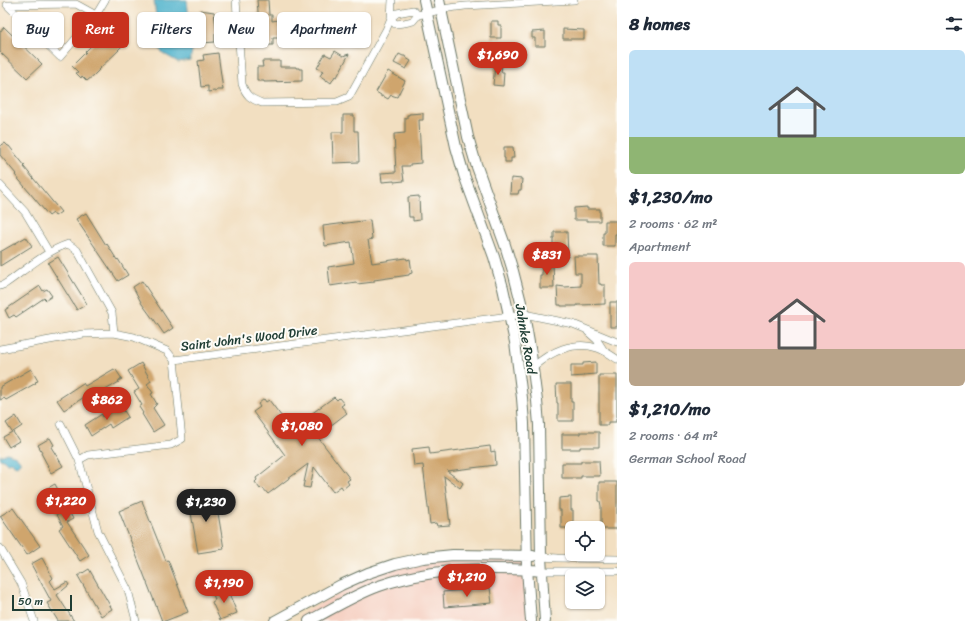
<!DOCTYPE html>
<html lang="en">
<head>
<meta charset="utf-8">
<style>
  body { margin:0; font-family:Sriracha,sans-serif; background:#f2f2f3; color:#1f2937; height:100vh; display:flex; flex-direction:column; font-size:15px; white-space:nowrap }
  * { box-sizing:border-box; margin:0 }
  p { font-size:13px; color:#747a83 }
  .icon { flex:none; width:22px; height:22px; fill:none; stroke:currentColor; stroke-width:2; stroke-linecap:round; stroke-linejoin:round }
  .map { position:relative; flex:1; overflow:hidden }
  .drawer { display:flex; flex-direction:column; background:#fff; width:360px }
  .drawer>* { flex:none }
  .banner { position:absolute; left:12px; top:12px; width:380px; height:36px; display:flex; gap:8px }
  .controls { position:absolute; left:565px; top:521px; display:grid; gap:8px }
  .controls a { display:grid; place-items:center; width:40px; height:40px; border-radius:6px; background:#fff; box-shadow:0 1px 3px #0004; font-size:20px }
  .scale { position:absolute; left:12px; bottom:10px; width:60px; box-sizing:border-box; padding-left:4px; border:2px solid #1f3d34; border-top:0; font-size:11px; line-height:14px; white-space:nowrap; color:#1f3d34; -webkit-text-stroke:3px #fdfcf7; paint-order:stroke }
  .price { position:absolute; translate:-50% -34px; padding:0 9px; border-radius:14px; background:#c8321e; color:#fff; font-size:13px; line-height:26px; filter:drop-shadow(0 1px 2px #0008) }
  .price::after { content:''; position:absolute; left:50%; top:24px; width:12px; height:9px; margin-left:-6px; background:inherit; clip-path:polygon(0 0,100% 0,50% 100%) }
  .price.active { background:#222; color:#fff }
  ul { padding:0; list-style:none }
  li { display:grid; align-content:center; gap:8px; height:212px; padding:0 12px }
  li span { display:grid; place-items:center; height:124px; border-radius:6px; color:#555 }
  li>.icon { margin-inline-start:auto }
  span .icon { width:72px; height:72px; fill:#fffc; stroke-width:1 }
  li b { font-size:17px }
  h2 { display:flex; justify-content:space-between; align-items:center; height:48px; padding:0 12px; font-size:17px }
  .chip { padding:0 14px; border-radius:6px; background:#fff; box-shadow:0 1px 3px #0004; font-size:14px; line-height:36px }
  .chip.active { background:#c8321e; color:#fff }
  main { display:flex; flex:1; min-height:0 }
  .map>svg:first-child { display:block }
</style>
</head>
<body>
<main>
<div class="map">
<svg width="617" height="621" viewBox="0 0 617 621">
  <rect width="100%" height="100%" fill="#fdfcf7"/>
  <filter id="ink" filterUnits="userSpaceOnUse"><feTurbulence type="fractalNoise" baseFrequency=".025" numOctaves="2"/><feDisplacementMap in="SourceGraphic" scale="8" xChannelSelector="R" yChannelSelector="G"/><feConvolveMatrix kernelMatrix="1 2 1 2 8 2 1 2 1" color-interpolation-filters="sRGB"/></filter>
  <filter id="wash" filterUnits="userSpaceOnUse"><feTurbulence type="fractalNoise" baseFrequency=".012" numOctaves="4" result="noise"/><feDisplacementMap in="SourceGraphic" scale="16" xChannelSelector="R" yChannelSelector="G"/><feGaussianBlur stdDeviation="0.9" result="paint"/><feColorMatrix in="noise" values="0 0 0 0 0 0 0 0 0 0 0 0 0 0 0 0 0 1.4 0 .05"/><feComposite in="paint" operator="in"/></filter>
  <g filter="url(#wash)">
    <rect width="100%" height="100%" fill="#f2dfc1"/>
    <path fill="#f6d2c4" d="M532,553l-2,29 4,39h-233l-1,-6 84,-47 49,-13z"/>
    <path fill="#8fd791" stroke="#578a62" d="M231,575l1,10 -19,9 -5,-11 3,-5z"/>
    <path fill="#4cb1cb" stroke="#367780" d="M154,0h33l5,51 -2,9 -12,2 -14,-8 -4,-4z
      M7,453l9,3 4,5v2l-3,3 -3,-1 -2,-3 -5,1 -2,-1 -2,-2 -3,-1v-4h3z"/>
    <g id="blocks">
      <path fill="#cfa56d" d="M257,0h11l1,15h3v6l6,-1 2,18h-7v7h-14l-2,-22h2z
        M200,10l14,2 3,22h-2v8l-13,1 -1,-7 -6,1 -2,-17 8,-1z
        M345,16l8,4 3,-4 12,6 -11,20 -1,-1 -3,5h-2l-10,-6 1,-6 -5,-2z
        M491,21h7v4h3v13h-10z
        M45,25l14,13 -5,5 -14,-13z
        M4,27l38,37 -15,14 -27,-26v-20z
        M109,28l16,15 -7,7h1l-21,20h1l-5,5 -7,6 -5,-5 -1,2 -5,-5 2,-1 -6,-6 14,-14h-1z
        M563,29l21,1v9h-21z
        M545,31v15h-10v-8h-3v-6z
        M335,51l8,5 6,-2 -12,23 -2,-1 -4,7 -4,-3 -2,1v-2l-5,-3 3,-5 -6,-3 8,-14 6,3z
        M218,53l5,37h-6l-1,2 -2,-1 -6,1v-6l-7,1 -3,-26 6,-1 -1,-5z
        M399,54l4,2h2l1,2 5,3 -5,8 -12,-6z
        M262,61h18v6h16v1h3v1h3v12l-38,1v-1h-7v-14h6z
        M495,65h7l-1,7h3l-1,14 -10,-1z
        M388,71l17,10 -8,16 -6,-2 -3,4 -5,-3 -2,1v-2l-5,-3z
        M423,113v7h-4l2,43 -11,1v2h-8l2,15 -10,1v-1l-12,1 -1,-9 15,-1 -2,-38 11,-1v-15h2v-3h2v-1z
        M343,115h11v16h4l1,31 -26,1 -1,-31h11z
        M5,143l3,3h1l16,20 -1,1 37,45 -6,4 -2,-3 -4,3 -34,-41 1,-1 -16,-19v-9z
        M504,147h9l1,11h-3v4h-6v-4h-1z
        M511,178l11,1 -1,11h-2l-1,4h-8z
        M419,196l1,24 -7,1v-4h-4l-1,-20z
        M587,207v2h13v12h-13v-1h-13v-12z
        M86,213l20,32 1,-1 10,16 1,-1 10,16 -10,6 -42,-62z
        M370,220l2,19 -4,1 4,23 34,-5 1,2 3,-1 2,14 -3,1v1l-35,5v2l-17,2 -1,-2 -26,4 -2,-19 26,-4 -3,-21 -26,4 -2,-20z
        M605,221h12v13h-2v12h-12v-13h2z
        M554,232h13l1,25h-15v-19h1z
        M26,237l6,9 -32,20v-14z
        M574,256h24l1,28h2v1h4v19l-24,1h-4v1h-16v-1h-3l-1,-19 8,1 16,-1v-13h-6z
        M58,257l29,47 -10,6 -29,-47z
        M542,263h11l1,25h-14v-13h2z
        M142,281l31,47 -9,6 -11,-16v1l-11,-15 -9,-17z
        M40,286l3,5 4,-2 5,7 -6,4 -2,-2 -28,19 -2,-2 -5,3 -4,-8z
        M610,302h7v25h-7z
        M596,362v12l-12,1v1l-13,1v-12h12v-2z
        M141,363l10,18 -4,3 6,9 -2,1 6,10h-1v1l-3,3 11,17 -11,7 -11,-18 1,-1 -4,-6 3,-2 -8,-13 5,-3 -11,-18z
        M31,369l7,12 -3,1 1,1 -30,17 -2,-2 -4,2v-13z
        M114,369l1,2 1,-1 6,9 -4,2 1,1 -24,14 -3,-4 -28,18 -7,-10 26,-17 2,3z
        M599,375h18v43h-1v4h-8v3h-9z
        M556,384h15v18h2v19h-15v-18h-1z
        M334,397l3,3 2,-2 5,6 -3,2 6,7 -30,23 33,43 -3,2 2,3 -6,5 -2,-3 -8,6 -19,-25 -4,21 -7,-1 5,-23 -40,30 -6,-7 -2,2 -5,-7 2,-2 -1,-2 29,-23 -32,-43 7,-5 -2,-3 6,-5 2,3 3,-2 22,29z
        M121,406l7,11 -17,11 -2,-4 -18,12 -6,-11 17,-11 1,3z
        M16,416l6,10 -9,6 6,9 -10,6 -6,-10 9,-5 -6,-9z
        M580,432h19v15h-19v2h-18v-15h18z
        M50,438l4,7 -3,2 12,19 -12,7 -4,-7h1l-7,-13 1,-1 -4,-7z
        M490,446l1,6 4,-1 1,14 -49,6 16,12 -3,5 -16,-12 6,49 -13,1 -1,-3 -6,1 -7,-59 -9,1 -2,-17 17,-2 1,7z
        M581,461h18l1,15h-19v2h-19v-15h19z
        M599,482h18v47h-16v-23l-1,-5h-1z
        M55,484l18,35 -6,3 22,33 -9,6 -21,-32 4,-3 -19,-36z
        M194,489l2,9 19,-3 9,54 -26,4 -11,-63z
        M571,497v13h2v18h-12v-18h-2v-12z
        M142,501l24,60 2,-1 20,52 -23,9h-3l-43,-110z
        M13,508l27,38 -13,9 -27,-39z
        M42,558l11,20 -3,3 5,8 12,-7 2,3 -12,10 17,26h-16l-11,-18 4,-2 -20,-37z
        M89,569l23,40 -11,7 -23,-40z
        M227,588l10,25 -17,7 -8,-18 3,-2 -2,-6z
        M490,588l2,15 -48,4 -1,-15z"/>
    </g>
  </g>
  <g filter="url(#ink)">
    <use href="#blocks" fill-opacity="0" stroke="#697665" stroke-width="1"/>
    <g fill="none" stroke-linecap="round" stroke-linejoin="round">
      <defs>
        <path id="street" d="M236,0l6,84c4,12 9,15 20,19l75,-1 12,-5 37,-67 5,-12 1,-18
          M413,10l5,5 -5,6 -9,2 -9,1 -4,-6 6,-5z
          M96,15l-20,-11 -69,1 53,52 36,-42 9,-15
          M418,15l31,-7 16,-2 109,-6
          M0,185l25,27 24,40
          M0,286l5,-2c19,-13 41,-33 63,-40l9,6 35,63 2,20
          M588,332l9,8 7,11
          M0,349l83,-15 31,-1 20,4 33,14 7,9 350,-46 49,10 44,18
          M533,367c17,-15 41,-27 64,-19 7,2 14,7 20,11
          M61,424l18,36 19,71 30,59 8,31
          M79,460l9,-5 83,-10 11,-6 -8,-79
          M0,548l21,35 13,38
          M541,557l17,1 59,1
          M542,571h75"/>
        <path id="secondary" d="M424,0l32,147 8,28 30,82 9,31 12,54 7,56 2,25 3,146 4,52
          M439,0l29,137 8,27 29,81 8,26 11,43 7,40 6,47 2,24 2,132 4,64
          M275,621l66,-36 27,-12 27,-9 28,-6 30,-3 80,1
          M309,621c23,-12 45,-26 70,-35 37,-13 75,-17 114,-17 16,0 32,0 49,2"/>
      </defs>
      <use href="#street" stroke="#697665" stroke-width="8"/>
      <use href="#secondary" stroke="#697665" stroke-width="12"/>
      <use href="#street" stroke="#fff" stroke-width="7"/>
      <use href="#secondary" stroke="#fff" stroke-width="10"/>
    </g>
  </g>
  <g text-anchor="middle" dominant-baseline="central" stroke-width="4" stroke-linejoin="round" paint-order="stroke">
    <g font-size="13" fill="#1f3d34" stroke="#fdfcf7">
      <text transform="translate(249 338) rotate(-7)">Saint John's Wood Drive</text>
      <text transform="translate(526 339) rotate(80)">Jahnke Road</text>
    </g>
  </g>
</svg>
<div class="controls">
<a><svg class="icon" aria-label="locate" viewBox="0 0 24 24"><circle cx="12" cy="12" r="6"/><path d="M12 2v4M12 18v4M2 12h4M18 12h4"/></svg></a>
<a><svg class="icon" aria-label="layers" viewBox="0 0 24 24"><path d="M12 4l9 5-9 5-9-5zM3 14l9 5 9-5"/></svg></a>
</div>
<div class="scale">50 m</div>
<b class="price" style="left:498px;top:76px">$1,690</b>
<b class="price" style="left:547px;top:276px">$831</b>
<b class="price" style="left:107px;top:421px">$862</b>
<b class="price" style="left:302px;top:447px">$1,080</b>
<b class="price" style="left:66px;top:522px">$1,220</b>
<b class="price active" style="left:206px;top:523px">$1,230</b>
<b class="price" style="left:467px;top:598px">$1,210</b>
<b class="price" style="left:224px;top:604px">$1,190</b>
<div class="banner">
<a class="chip">Buy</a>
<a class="chip active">Rent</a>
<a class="chip">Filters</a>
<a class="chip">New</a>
<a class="chip">Apartment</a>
</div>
</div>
<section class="drawer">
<h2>8 homes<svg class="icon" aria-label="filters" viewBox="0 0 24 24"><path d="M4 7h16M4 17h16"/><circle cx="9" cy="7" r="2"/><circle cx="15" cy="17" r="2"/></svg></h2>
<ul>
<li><span style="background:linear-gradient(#bfe0f5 70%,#8fb573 0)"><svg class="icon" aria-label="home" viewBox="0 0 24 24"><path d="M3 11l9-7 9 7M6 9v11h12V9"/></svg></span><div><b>$1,230/mo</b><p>2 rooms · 62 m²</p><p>Apartment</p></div></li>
<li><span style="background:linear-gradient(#f6c9c9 70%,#b9a48a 0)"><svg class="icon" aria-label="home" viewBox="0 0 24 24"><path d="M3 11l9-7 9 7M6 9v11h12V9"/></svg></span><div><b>$1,210/mo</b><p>2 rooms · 64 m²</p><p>German School Road</p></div></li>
</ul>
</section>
</main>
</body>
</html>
